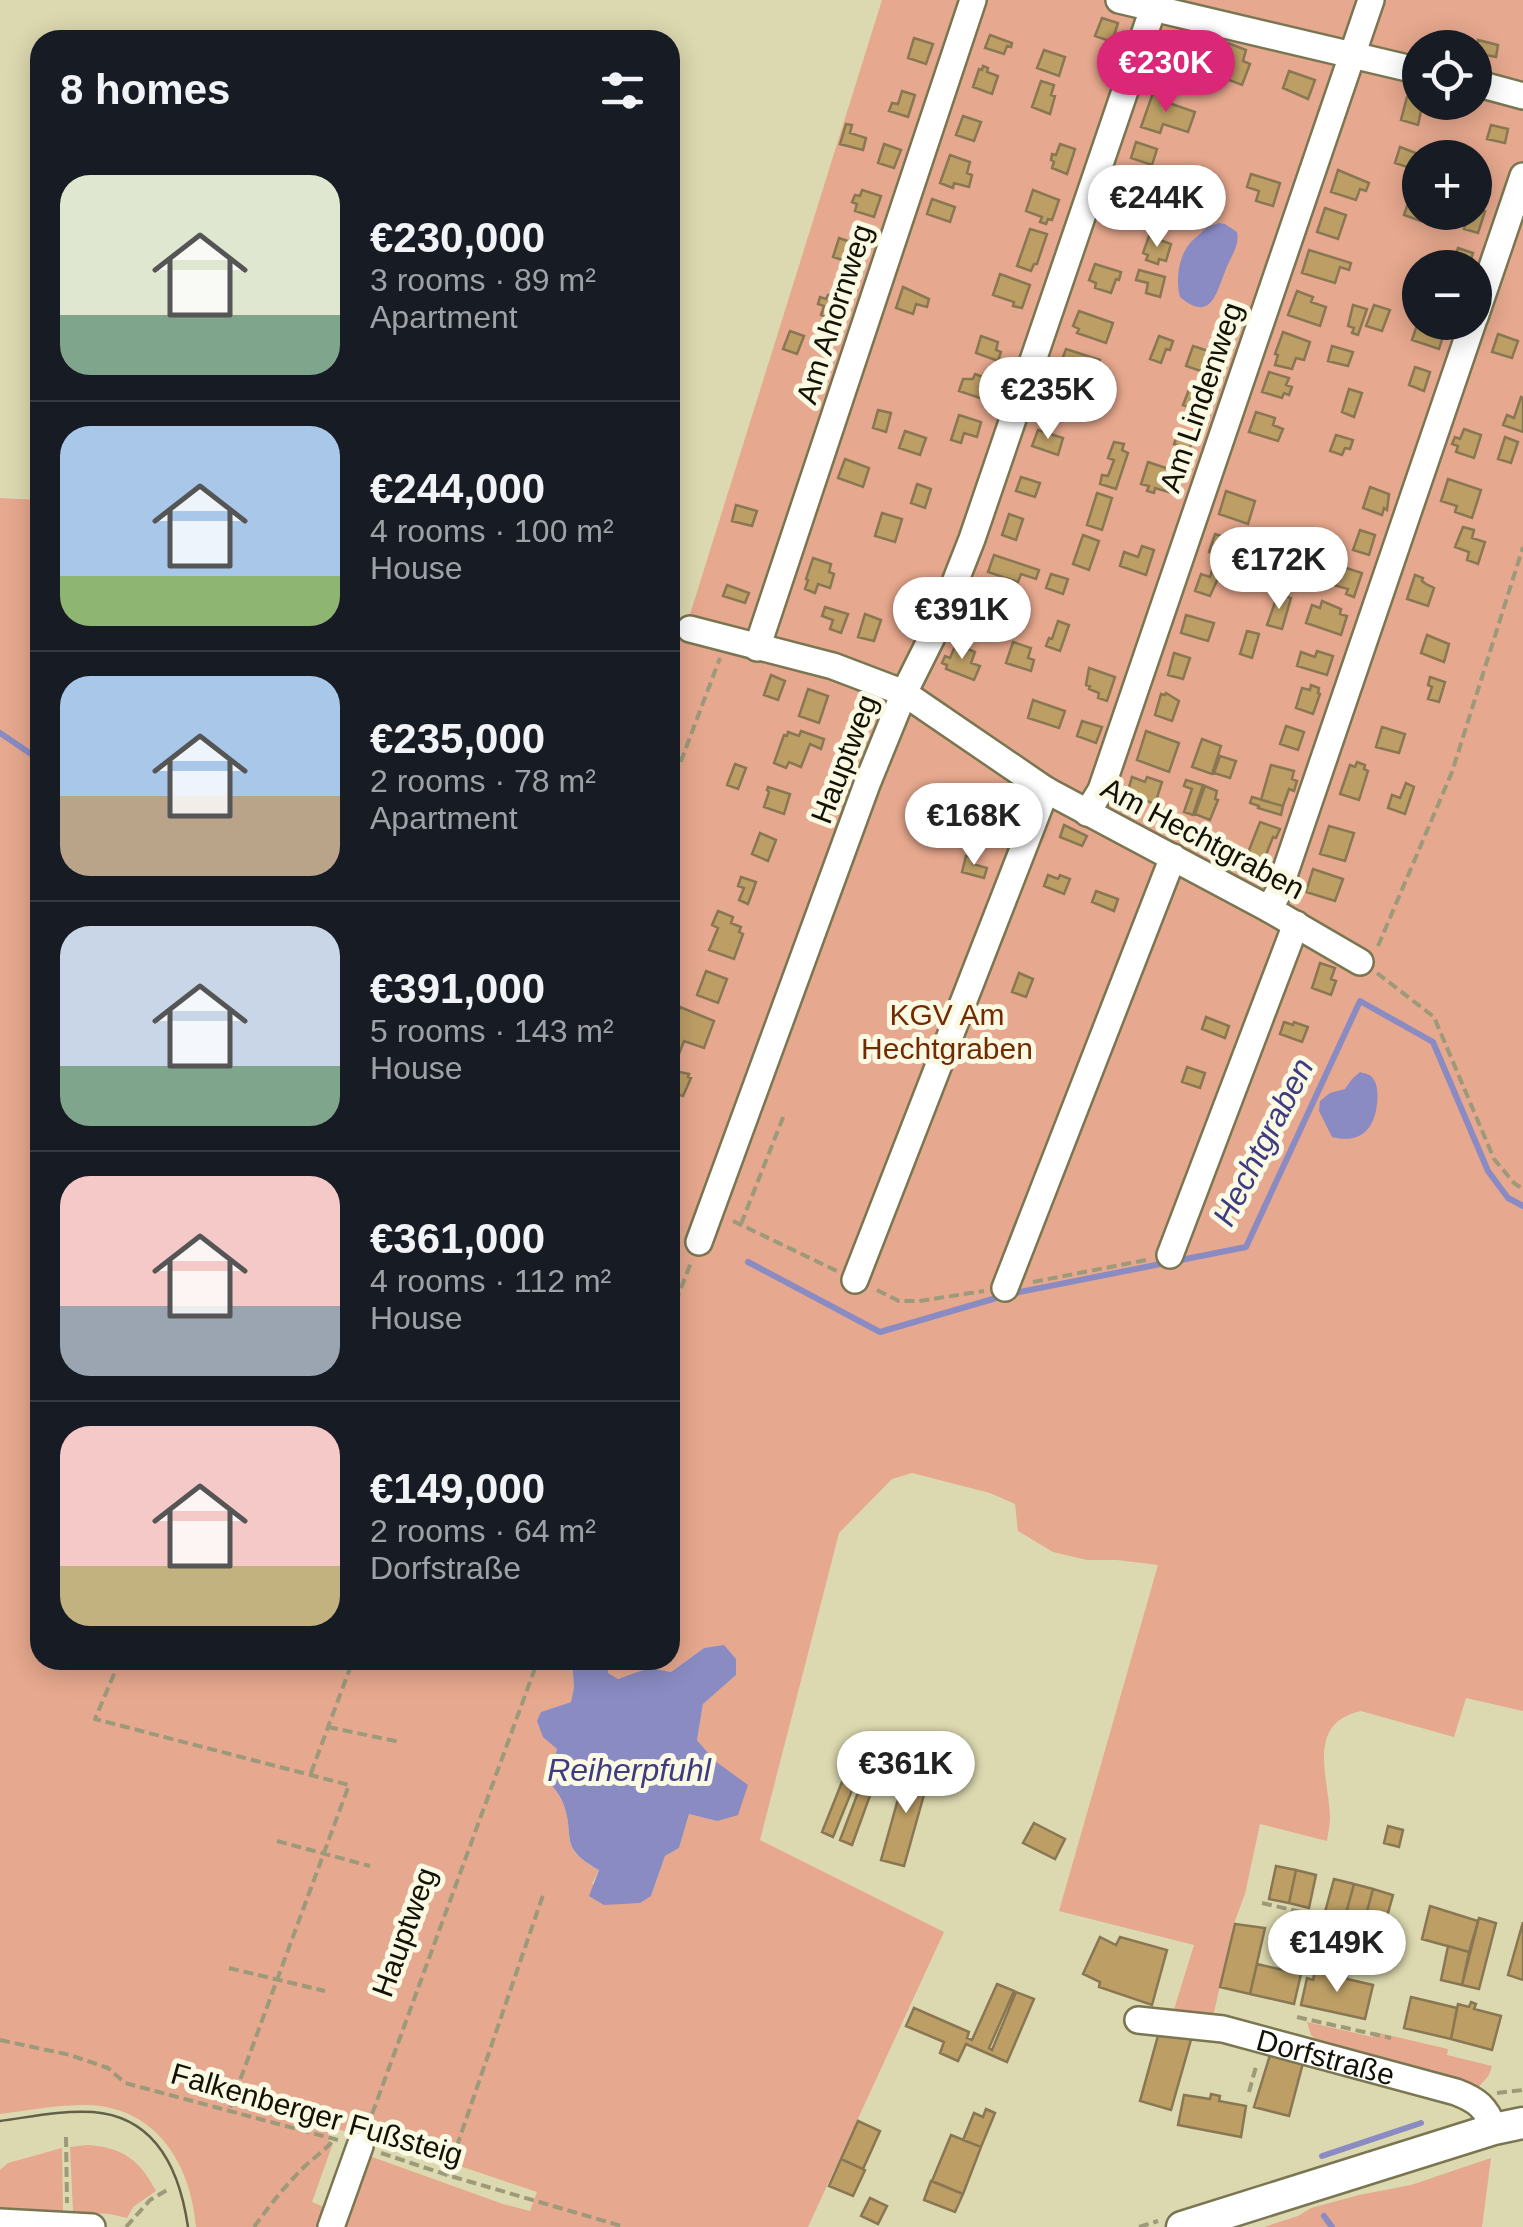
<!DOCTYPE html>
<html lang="en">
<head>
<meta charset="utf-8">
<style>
  body { margin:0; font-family:Helvetica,sans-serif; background:#242831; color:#f1f3f6; height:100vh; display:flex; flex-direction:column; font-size:38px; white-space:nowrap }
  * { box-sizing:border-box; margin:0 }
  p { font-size:32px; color:#9ea1a6 }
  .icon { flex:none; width:55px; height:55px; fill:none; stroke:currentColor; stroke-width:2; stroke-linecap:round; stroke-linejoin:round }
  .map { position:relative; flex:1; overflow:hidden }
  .panel { position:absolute; left:30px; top:30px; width:650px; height:1640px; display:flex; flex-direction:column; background:#171b24; border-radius:30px; box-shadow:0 5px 25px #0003 }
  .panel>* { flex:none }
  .fabs { position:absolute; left:1402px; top:30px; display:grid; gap:20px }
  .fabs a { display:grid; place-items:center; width:90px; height:90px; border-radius:50%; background:#171b24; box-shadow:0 5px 25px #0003; font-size:50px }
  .price { position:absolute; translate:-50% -85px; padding:0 22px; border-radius:35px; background:#fff; color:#222; font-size:32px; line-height:65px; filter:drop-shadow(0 2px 5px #0008) }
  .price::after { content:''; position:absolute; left:50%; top:60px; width:30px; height:22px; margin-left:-15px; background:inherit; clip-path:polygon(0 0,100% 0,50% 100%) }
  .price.current { background:#db2777; color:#fff }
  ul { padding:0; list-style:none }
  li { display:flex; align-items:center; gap:30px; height:250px; padding:0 30px }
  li+li { border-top:2px solid #363941 }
  li span { display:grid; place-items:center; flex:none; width:280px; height:200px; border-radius:30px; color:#555 }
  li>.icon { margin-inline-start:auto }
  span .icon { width:120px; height:120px; fill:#fffc; stroke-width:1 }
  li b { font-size:42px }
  h2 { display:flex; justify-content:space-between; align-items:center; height:120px; padding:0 30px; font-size:42px }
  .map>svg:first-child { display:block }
</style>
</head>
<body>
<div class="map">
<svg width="1523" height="2227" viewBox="0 0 1523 2227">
  <rect width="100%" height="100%" fill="#dcd9b0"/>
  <path fill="#e6a88e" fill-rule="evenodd" d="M882,0h641v1711l-57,-13 -12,39 -93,-26c-56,12 -32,67 -31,106 0,8 -2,16 -3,24l-67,-17 -15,70 -12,32 -21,96 -41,-3 23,-74 -135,-34 99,-346 -41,-5h-30l-34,-8 -35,-21 -3,-27 -25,-11 -78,-20 -20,6 -53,54 -79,307 184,92 -136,295h-469l25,-73 139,50 27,7 7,-19 -148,-50 -61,-15 1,14 4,2 -21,59 19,8 -6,17h-129c-5,-63 -40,-121 -110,-122 -28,0 -57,5 -86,9v-1616l40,2v1160h532l2,27 -3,15 -30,10 3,25 13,12 -7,33c4,6 10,14 13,21 13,34 -6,45 36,67l-7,14 59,12 14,-40 14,-8 10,-34 28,7 -2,-60 -18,-21 6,-36 33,-29 -32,-27 -33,24 -22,-3 -31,10 -11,-6v-13h63v-1024l12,4zM1420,48h55v54h-55zM1420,158h55v54h-55zM1420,268h55v54h-55z
    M1307,2022l66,15 2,-5 73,17 -1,6 45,11 -3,9 -12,14 -155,-44 -11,-10z
    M87,2145c35,2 53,15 69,46l-23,16 -6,11 -17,-4 -37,-2 -3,-65z
    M62,2148l1,63 -63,-3v-38l8,-7z
    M1491,2158l-9,69h-218l34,-11 13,-8 48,-13 52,-10z"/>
  <path fill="#8a8bc3" d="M1219,223l6,1 12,8c3,13 -6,24 -11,37 -10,25 -15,54 -46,28 -5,-19 -1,-45 14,-58 5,-4 9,-8 13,-12z
    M1360,1072c6,2 11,2 14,8 4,6 4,17 3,24 -3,27 -18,40 -45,33l-13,-26 1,-10 10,-8 15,-4 7,-10z
    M724,1645l12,14v16l-33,29 -6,36 18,21 33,24 -10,30 -21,6 -28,-7 -10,34 -14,8 -14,40 -11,7 -36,2 -15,-9 10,-26c-42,-23 -23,-33 -36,-67 -3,-8 -9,-15 -14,-21l8,-33 -14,-12 -6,-16 4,-9 30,-10 3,-15 -2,-27h35l1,13 10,6 31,-11 22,4 33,-24z"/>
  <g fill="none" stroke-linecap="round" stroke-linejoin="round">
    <path stroke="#8a8bc3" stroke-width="6" d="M0,733l40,27
      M748,1262l132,70 130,-38 236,-47 114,-246 73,41 55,129 20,27 15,8
      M1322,2156l99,-33
      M1324,2216l8,11"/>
  </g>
  <path fill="#bd9f65" stroke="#897754" stroke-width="2.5" d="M1102,18l16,5 -6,19 -17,-6z
    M990,35l22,8 -1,4 -4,-1 -3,8 -19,-6z
    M914,38l19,6 -7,20 -18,-6z
    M1478,40l20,5 -2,12 -20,-4z
    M1228,43l18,7 -3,11 7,3 -8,21 -34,-13 9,-26 8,4z
    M1044,50l21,7 -6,19 -22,-8z
    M1165,55l20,6 -5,20 -21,-7z
    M983,66l5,2 -1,4 11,4 -6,18 -19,-7 6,-18 3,1z
    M1289,71l26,9 -7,19 -25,-11z
    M1041,81l13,4 -3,10 4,1 -5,18 -18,-7z
    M1154,90l11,4 -2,7 32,11 -7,20 -25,-8 -3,9 -19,-6z
    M902,91l13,4 -7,22 -19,-6 3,-8 6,1z
    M1407,97l16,5 -5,23 -17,-5z
    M963,116l18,6 -7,19 -18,-6z
    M846,124l6,1 -2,8 16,5 -3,12 -23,-6z
    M1491,125l17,4 -3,14 -18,-4z
    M1136,142l21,7 -5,16 -21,-7z
    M884,144l17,6 -7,18 -16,-5z
    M1060,144l15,5 -8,25 -15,-6 2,-6 -3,-2 1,-6 4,1z
    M1400,147l21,8 -5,15 -21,-7z
    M950,155l20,7 -3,11 5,2 -3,12 -15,-4 -1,5 -13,-5z
    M1338,170l31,13 -3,8 -6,-2 -4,11 -25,-8z
    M1251,174l29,9 -7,23 -17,-5 3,-10 -12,-4z
    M1414,185l6,2v25h3l-2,9 -17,-6z
    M862,190l19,6 -7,21 -19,-6 2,-7 -5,-2 3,-7 5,1z
    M1033,190l26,10 -7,20 -4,-1 -2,5 -6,-2 2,-5 -16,-6z
    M1175,195l10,4 -8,22 -10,-4z
    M932,199l23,8 -5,15 -23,-8z
    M1325,208l21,7 -8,24 -21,-7z
    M1475,208l10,3 -7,22 -14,-4 2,-7 -3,-1 3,-9h9z
    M1030,229l17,5 -10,30h-3l-3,7 -14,-5z
    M1149,236l22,8 -5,17 -7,-2 -1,5 -12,-4 2,-5 -5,-2z
    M839,238l29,10 -8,24 -6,-2 1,-6 -22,-7z
    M1458,248l15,5 -5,15 -16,-1z
    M1309,250l42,13 -2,7 -9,-3 -5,16 -33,-10z
    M1095,264l26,8 -2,8 -3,-1 -5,14 -16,-5 1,-5 -7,-3z
    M1139,270l26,7 -5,20 -14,-4 2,-10 -12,-3z
    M1000,274l30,11 -8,23 -9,-2 1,-4 -21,-7z
    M903,287l26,12 -2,8 -11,-3 -3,10 -17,-6z
    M1297,291l16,6 -2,5 15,5 -6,19 -32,-11z
    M828,295l18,5 -7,21 -18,-6 3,-9 -6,-2 2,-7 6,2z
    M1353,305l14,4 -9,26 -6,-2 2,-5 -6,-2z
    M1374,305l16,5 -8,21 -16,-5z
    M1079,311l34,12 -7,20 -29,-10 2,-4 -6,-3z
    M1418,322l15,5 -1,5 11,4 -4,13 -27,-9z
    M790,331l14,5 -7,18 -14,-5z
    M1283,332l27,10 -6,18 -8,-2 -4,11 -17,-4 3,-10 -3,-1z
    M1498,334l20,7 -6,17 -20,-6z
    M981,336l17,6 -2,8 5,2 -3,9 -22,-8z
    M1159,336l14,5 -3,9 -4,-1 -5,14 -11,-4z
    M1193,346l28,9 -6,20 -6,-2 -1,4 -5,-2 1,-3 -18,-6z
    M1332,346l21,6 -5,14 -20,-5z
    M1066,349l34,11 -2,6 -9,-2 -3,10 -26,-9z
    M1415,367l15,5 -6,19 -15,-6z
    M1269,372l20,6 -3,7 6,2 -3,8 -5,-2 -2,5 -20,-6z
    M975,374l21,8 -7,19 -30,-10 4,-12h10z
    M1190,387l19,6 -7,19 -19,-7z
    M1349,389l13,4 -8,24 -12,-5z
    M1521,397l2,1v34l-20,-7 4,-10 7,3z
    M878,410l13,3 -5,19 -13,-4z
    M1256,412l19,6 -2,7 10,4 -5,12 -29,-9z
    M959,415l22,7 -4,15 -13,-4 -3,10 -10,-3z
    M1464,429l17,6 -7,23 -18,-6 2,-6 -6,-2 3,-7 5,2z
    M1038,430l25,8 -5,17 -26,-9z
    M1179,430l16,5 -6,15 -15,-6z
    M905,431l21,7 -6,17 -21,-7z
    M1336,435l17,5 -3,9 -5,-1 -3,7 -12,-4z
    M1505,437l13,5 -7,21 -13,-4z
    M1114,442l10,2 -2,6 6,3 -12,36 -16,-5 2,-9 6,1 6,-16 -6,-2z
    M845,459l24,9 -6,19 -25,-9z
    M1148,462l33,11 -6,21 -20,-6 -1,5 -7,-2 2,-5 -8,-2z
    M1021,477l19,6 -5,14 -19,-6z
    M1448,479l33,11 -9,28 -17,-6 2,-6 -16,-5z
    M917,484l14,5 -6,19 -14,-5z
    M1370,487l19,7 -2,16 -3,-2 -2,7 -19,-7z
    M1226,491l29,10 -7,23 -29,-10z
    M1097,493l15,5 -10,32 -15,-5z
    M736,505l21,6 -5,15 -20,-5z
    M882,513l20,6 -7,23 -20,-6z
    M1009,514l14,5 -7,21 -14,-5z
    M1463,527l11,3 -2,8 13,4 -7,22 -11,-4 2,-8 -14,-5z
    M1360,530l15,5 -6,20 -16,-5z
    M1215,534l19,6 -5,19 -20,-7z
    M1083,535l16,6 -10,29 -16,-6z
    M1142,546l12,4 -8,25 -26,-9 4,-14 14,5z
    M1294,551l10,4 -7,22 -11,-3z
    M994,555l45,15 -3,9 -15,-5 -3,8 -30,-10z
    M813,558l18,6 -2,8 5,2 -4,14 -12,-4 -3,9 -10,-4 3,-9 -2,-1z
    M1337,565l25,8 -8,24 -8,-3 2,-5 -18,-5z
    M1212,571l8,3 -10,22 -15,-5 6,-17 9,3z
    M1051,574l17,5 -5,15 -17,-6z
    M1415,575l8,3 -1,3 4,3 8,4 -6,18 -21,-7z
    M727,585l22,8 -4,10 -22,-7z
    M979,593l14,6 -1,4 18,7 -7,19 -32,-11z
    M1278,594l13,4 -9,31 -15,-4z
    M1322,601l19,8 -1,5 7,2 -6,19 -35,-12 6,-18 8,3z
    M825,607l23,7 -7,19 -11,-4 3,-9 -11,-4z
    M865,614l16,6 -7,21 -16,-4z
    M1186,615l28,8 -6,18 -27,-8z
    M1058,621l11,4 -9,26 -14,-5 3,-8 3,1z
    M1247,631l12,3 -7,24 -12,-4z
    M1427,635l22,9 -5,18 -23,-9z
    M1013,642l18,6 -3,10 6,2 -3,11 -25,-8z
    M956,644l19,8 -4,11 9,3 -6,14 -28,-11 1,-4 -5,-2 3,-7 5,2z
    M1317,651l16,5 -6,19 -30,-9 4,-14 14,5z
    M1174,653l16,5 -7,21 -15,-4z
    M1089,668l26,9 -8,24 -9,-3 1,-5 -10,-4 1,-3 -4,-1z
    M771,675l14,6 -7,19 -14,-5z
    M1430,677l15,5 -6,20 -11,-3 4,-12 -4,-2z
    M1311,685l8,3 -1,5 2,1 -7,20 -17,-6 6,-20 8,2z
    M808,689l20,7 -9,27 -20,-7z
    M1166,693l13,8 -7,20 -17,-6 6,-21 4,1z
    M1033,700l32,11 -6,17 -31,-10z
    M1082,721l20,6 -6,16 -19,-7z
    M1286,726l18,6 -6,18 -18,-6z
    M1382,727l23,7 -6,19 -23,-6z
    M801,731l23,8 -3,10 -11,-5 -9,23 -12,-5 -3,6 -12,-5 10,-28 3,1 1,-4 11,4z
    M1146,731l33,12 -10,29 -32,-12z
    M1202,739l19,7 -9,28 -20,-7z
    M1220,756l16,5 -6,17 -16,-5z
    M1357,762l8,3 -1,4 4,2 -9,29 -19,-6 10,-29 5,2z
    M735,764l11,4 -8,21 -11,-4z
    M1271,765l23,6 -2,8 5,2 -3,10 -5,-2 -6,17 -22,-6z
    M1132,777l13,5 2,-5 15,5 -7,22 -28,-10z
    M1186,780l17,5 -10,30 -9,-3 8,-23 -8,-3z
    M1406,783l8,4 -9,27 -17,-6 4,-13 8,3z
    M1205,786l12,5 -2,8 3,1 -8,20 -15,-6z
    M768,787l22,7 -6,20 -20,-7 5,-15 -2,-2z
    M981,789l19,9 -6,13 -19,-8z
    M1252,797l31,9 -2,9 -23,-7 1,-2 -9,-3z
    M1260,822l20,7 -4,9 -3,-1 -9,23 4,2 -4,8 -20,-7z
    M1064,825l23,11 -5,10 -22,-9z
    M1329,826l25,7 -9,28 -25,-7z
    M760,833l16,7 -8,21 -16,-7z
    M966,856l8,2 -1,6 14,4 -3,10 -22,-6z
    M1313,869l30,10 -8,22 -29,-9z
    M1048,875l10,4 2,-4 10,4 -6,15 -20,-8z
    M741,877l15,5 -8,22 -9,-4 5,-12 -6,-2z
    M1096,891l22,8 -4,12 -22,-9z
    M718,911l15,6 -2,6 10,4 -2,5 4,2 -9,25 -25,-9 9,-22 -6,-3z
    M1320,963l15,5 -4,11 5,2 -5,14 -19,-7z
    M706,971l21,8 -9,24 -21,-8z
    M1019,973l14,6 -7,18 -14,-5z
    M680,1007l34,14 -10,27 -20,-7 -7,18 -7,-3v-23z
    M1206,1017l23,9 -4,12 -23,-9z
    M1284,1022l9,3 1,-3 14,5 -6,15 -22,-8z
    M1187,1067l18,6 -5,15 -18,-6z
    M670,1070l19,4 -1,3 3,1 -8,18 -13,-4z
    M856,1747l12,4 -35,86 -11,-5z
    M873,1753l11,4 -32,88 -12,-5z
    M907,1767l23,6 -26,93 -23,-6z
    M1034,1823l31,16 -10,20 -32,-16z
    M1388,1826l15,4 -4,17 -15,-4z
    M1276,1866l20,4 -7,33 -20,-4z
    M1296,1870l20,5 -7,33 -20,-5z
    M1334,1879l20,5 -9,33 -20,-5z
    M1354,1884l19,5 -9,33 -19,-5z
    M1373,1889l20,6 -9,32 -20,-5z
    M1430,1906l48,15 -9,31 -47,-13z
    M1479,1918l17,5 -17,66 -17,-4z
    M1523,1922v58l-15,-5z
    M1235,1924l30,4 -15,66 -30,-7z
    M1100,1937l16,8 4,-8 47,13 -15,55 -53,-18 1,-5 -17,-8z
    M1448,1946l21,6 -7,33 -21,-5z
    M1257,1964l44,10 -7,30 -44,-10z
    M1315,1971l17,3v1l8,2 1,-3 6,1v4l26,6 -8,34 -64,-14 6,-27 6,2z
    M997,1984l17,7 -25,57 3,2 24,-58 18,7 -27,63 -41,-18 -8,17 -18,-8 4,-11 -38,-16 8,-18 55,24 -2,6 5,2z
    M1411,1997l46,11 -6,31 -47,-11z
    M1471,2002l5,2 -2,5 27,7 -9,34 -41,-11 7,-35 11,3z
    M1159,2032l33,4 -21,74 -31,-9z
    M1270,2055l33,8 -14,53 -35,-9z
    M1211,2094l9,2 -1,5 27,5 -5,31 -63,-12 6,-30 26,4z
    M986,2109l9,4 -14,34 -18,-7 11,-27 9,4z
    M858,2121l22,10 -17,38 -22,-10z
    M951,2135l30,12 -18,47 -31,-13z
    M841,2159l24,11 -12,26 -24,-10z
    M931,2181l32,13 -8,18 -31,-12z
    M870,2198l17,8 -9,18 -17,-8z"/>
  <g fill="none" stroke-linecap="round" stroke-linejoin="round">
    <defs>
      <g id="minor">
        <path d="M1119,0l301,71"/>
        <path d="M1475,83l48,13"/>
        <path d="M1475,317l48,-141"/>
        <path d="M690,629l143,37 71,27 142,97 223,119 91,53"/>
        <path d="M757,648l216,-648"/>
        <path d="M1087,813l14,-23 270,-790"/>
        <path d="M1269,909l9,-16 195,-571"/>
        <path d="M699,1242l168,-458 37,-91 35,-70 33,-84 184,-539"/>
        <path d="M1170,1255l126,-331"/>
        <path d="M855,1280l191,-490"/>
        <path d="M1005,1288l168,-431"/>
        <path id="s1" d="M1138,2020l85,9 233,63c21,8 30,15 38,37"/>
        <path d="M0,2222l92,5"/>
        <path d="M331,2227l29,-81"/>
      </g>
      <path id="major" d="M1182,2227l312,-98 29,-6"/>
    </defs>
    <use href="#minor" stroke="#797651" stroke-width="30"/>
    <use href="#major" stroke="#797651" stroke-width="35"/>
    <path stroke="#9c9a79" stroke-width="4" stroke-dasharray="10 5" stroke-linecap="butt" d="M670,790l50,-132
      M1378,946l74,-174 71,-225
      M1377,973l57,44 60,142 20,24 9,6
      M733,1221l104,50
      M741,1224l43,-109
      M1033,1282l113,-22
      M877,1290l22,11h20l65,-10
      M670,1316l22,-56
      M120,1660l-25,59 254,66 -120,325
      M328,1727l72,15
      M311,1773l42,-113
      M277,1841l93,25
      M1262,1903l56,13 -1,5
      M229,1968l96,23
      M1297,2017l94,21
      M0,2040l70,15 38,13 17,15 213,57
      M1249,2092l8,-29
      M1497,2093l26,-3
      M367,2128l171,-468
      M66,2137l1,66
      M381,2153l66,22 178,52
      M447,2175l96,-280
      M126,2227l24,-27 17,-10
      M254,2227c15,-21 31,-41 49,-59 10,-10 23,-18 31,-29
      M1139,2227l19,-6"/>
    <use href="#minor" stroke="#fff" stroke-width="25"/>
    <use href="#major" stroke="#fff" stroke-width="30"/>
    <path stroke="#626048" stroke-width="2.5" d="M0,2121c30,-4 62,-11 93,-9 64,5 87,60 95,115"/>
  </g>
  <g text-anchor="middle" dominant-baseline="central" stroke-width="10" stroke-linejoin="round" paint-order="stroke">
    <g font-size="30" fill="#131204" stroke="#faf9e4">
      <text transform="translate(834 314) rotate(-72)">Am Ahornweg</text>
      <text transform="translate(1201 397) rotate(-71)">Am Lindenweg</text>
      <text transform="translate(844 759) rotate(-69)">Hauptweg</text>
      <text transform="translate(1203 838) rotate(28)">Am Hechtgraben</text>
      <text transform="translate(404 1932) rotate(-70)">Hauptweg</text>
      <text stroke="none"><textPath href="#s1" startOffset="192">Dorfstraße</textPath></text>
      <text transform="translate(317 2114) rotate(16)">Falkenberger Fußsteig</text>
    </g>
    <g font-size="30" fill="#732a01" stroke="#faf9e4">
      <text x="947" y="1014">KGV Am<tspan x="947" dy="34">Hechtgraben</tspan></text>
    </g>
    <g font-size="32" font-style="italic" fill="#3f3b80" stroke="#faf9e4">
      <text transform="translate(1263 1142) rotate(-63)">Hechtgraben</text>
      <text x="629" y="1770">Reiherpfuhl</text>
    </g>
  </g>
</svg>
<div class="fabs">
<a><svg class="icon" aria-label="locate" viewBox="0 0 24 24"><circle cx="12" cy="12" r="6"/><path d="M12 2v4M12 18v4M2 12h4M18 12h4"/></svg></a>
<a>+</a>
<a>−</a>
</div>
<b class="price current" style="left:1166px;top:115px">€230K</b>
<b class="price" style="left:1157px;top:250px">€244K</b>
<b class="price" style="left:1048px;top:442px">€235K</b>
<b class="price" style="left:1279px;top:612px">€172K</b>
<b class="price" style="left:962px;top:662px">€391K</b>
<b class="price" style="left:974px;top:868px">€168K</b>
<b class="price" style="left:906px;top:1816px">€361K</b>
<b class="price" style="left:1337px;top:1995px">€149K</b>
<section class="panel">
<h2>8 homes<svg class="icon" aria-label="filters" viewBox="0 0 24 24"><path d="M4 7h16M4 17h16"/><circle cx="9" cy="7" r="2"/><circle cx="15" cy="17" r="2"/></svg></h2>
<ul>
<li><span style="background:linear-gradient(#dfe7d0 70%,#7fa58c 0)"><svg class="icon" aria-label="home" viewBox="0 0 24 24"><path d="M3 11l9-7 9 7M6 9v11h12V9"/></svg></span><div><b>€230,000</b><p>3 rooms · 89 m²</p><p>Apartment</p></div></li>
<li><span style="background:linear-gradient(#a9c7e8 75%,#8fb573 0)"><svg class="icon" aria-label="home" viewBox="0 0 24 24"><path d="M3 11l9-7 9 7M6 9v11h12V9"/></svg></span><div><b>€244,000</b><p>4 rooms · 100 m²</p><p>House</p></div></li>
<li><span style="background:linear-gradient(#a9c7e8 60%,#b9a48a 0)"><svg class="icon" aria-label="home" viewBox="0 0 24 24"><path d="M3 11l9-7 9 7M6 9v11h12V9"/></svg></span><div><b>€235,000</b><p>2 rooms · 78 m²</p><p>Apartment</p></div></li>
<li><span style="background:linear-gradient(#c9d6e8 70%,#7fa58c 0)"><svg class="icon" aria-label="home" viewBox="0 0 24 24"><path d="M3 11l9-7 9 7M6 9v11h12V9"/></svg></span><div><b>€391,000</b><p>5 rooms · 143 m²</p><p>House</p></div></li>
<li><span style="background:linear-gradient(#f6c9c9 65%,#9aa5b1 0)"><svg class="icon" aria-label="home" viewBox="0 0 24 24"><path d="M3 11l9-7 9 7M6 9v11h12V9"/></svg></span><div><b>€361,000</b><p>4 rooms · 112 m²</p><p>House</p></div></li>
<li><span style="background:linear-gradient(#f6c9c9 70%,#c2b280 0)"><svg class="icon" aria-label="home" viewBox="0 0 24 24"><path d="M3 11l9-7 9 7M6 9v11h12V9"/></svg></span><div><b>€149,000</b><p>2 rooms · 64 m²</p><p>Dorfstraße</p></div></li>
</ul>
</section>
</div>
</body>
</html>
